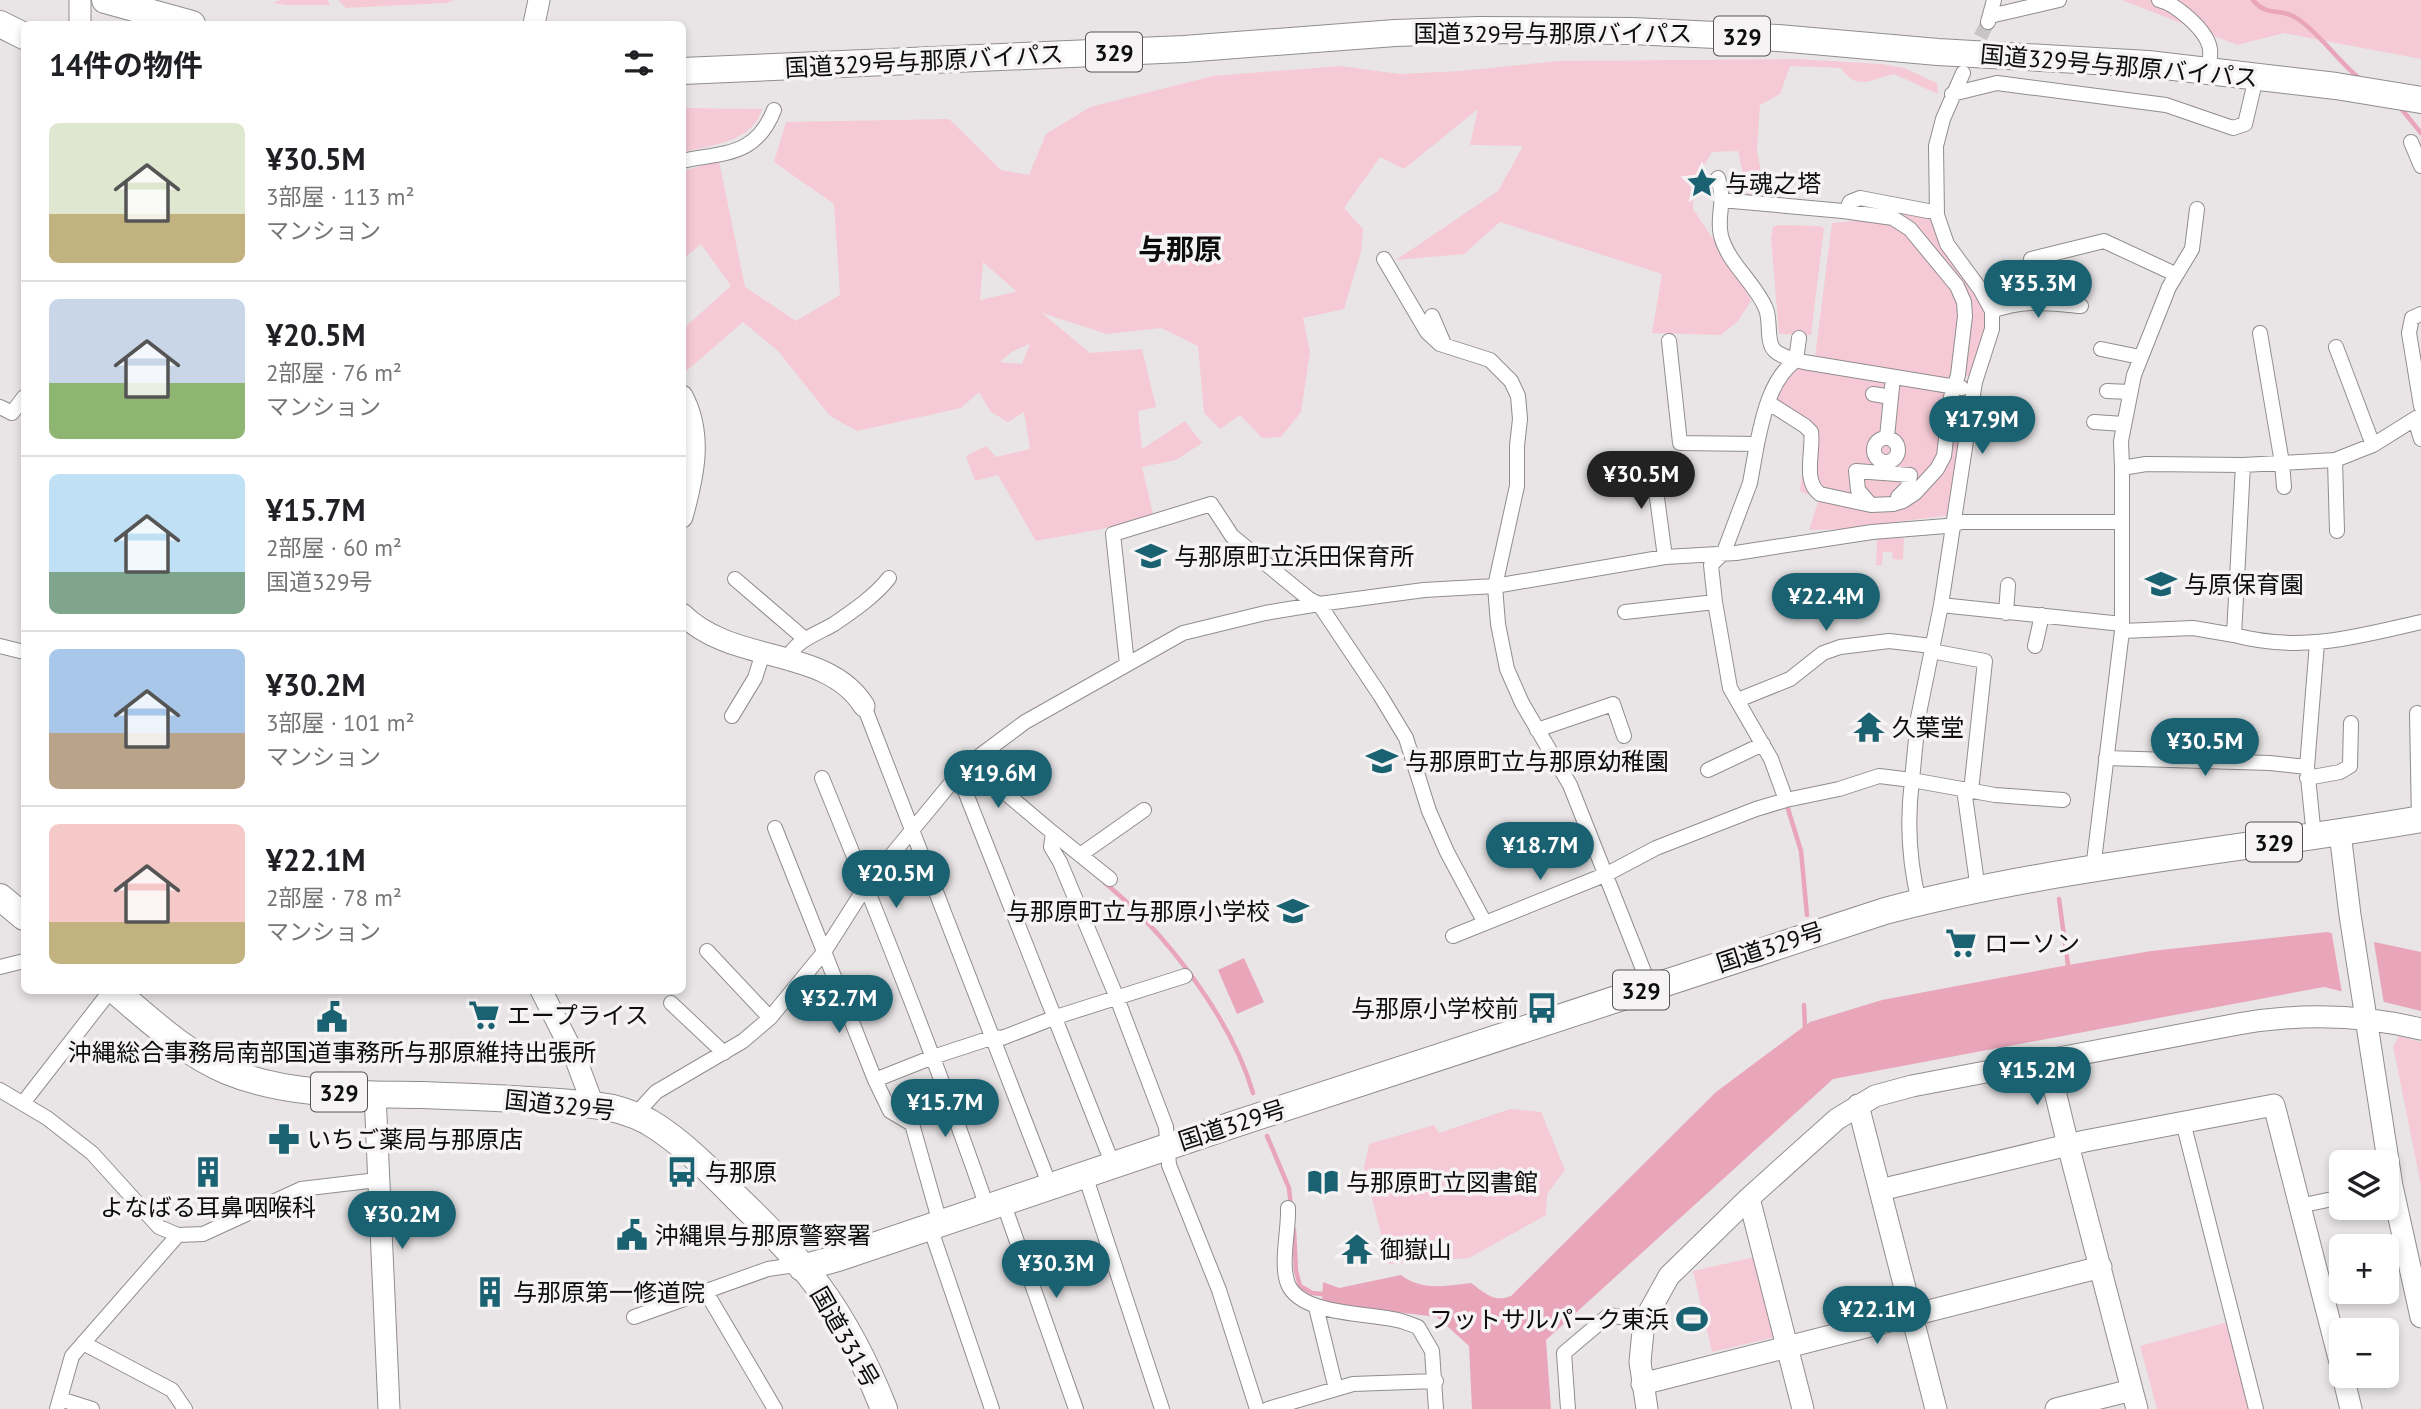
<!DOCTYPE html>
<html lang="ja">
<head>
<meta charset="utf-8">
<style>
  body { margin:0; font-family:"PT Sans","Noto Sans JP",sans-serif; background:#f2f2f2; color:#202124; height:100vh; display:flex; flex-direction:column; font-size:26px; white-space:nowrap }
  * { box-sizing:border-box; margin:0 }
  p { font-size:23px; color:#757577 }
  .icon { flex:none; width:38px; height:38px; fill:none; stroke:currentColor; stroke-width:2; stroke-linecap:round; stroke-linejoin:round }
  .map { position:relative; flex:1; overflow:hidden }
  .sheet { position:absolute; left:21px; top:21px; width:665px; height:973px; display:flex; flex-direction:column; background:#fff; border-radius:10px; box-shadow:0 4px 10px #0003 }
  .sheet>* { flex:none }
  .controls { position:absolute; left:2329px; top:1150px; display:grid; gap:14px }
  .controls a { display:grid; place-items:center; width:70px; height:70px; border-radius:10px; background:#fff; box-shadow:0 4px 10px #0003; font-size:35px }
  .price { position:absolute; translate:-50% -60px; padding:0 16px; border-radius:24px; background:#1a6171; color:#fff; font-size:23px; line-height:46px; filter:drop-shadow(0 2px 4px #0008) }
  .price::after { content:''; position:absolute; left:50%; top:42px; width:21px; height:16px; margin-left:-10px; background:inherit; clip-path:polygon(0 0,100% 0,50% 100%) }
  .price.active { background:#222; color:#fff }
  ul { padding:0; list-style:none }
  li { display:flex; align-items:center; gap:21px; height:175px; padding:0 28px }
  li+li { border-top:2px solid #e0e0e0 }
  li span { display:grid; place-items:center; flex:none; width:196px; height:140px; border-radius:10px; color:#555 }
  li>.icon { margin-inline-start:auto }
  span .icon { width:84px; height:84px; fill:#fffc; stroke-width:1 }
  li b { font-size:30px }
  h2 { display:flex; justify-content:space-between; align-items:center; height:84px; padding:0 28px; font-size:30px }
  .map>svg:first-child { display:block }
</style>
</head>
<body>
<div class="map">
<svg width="2421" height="1409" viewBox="0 0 2421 1409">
  <rect width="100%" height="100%" fill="#e9e5e6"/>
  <path fill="#f5cad6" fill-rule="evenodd" d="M280,0h48l2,5h-43l-14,-2z
    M338,0h117l-9,3 -100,5z
    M2122,0h299v59l-137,-26 -47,12z
    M1796,59l86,5 22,4 33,15 1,11 -44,-20c-23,5 -37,18 -53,-6l-51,-2 -10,28 -20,11 -3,45 9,49 -18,-2 -10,-46 -26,1 -18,30 -1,27 50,75 8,17 -13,20 -17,14 -69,-2 10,-59 -162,-52 -36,32 -68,6 102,-69 25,-45 -53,-1 8,-36 -74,60 -24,-12 -36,51 19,21 -2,23 -17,57 -41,9 7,34 -9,60 -20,25 -19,1 -22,-23 -20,14 -16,-16 -6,-67 -37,-18 -54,6 -65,-21 48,40 52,-4 14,58 -18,4 4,38 43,-28 17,22 -26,17 -34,7 11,47 -51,15 -66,12 -38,-66 -23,6 -9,-25 20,-10 10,11 34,-8 -6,-37 -16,10 -17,-10 -12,-20 -18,16 -104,23 -27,-15 -52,-65 -35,-29 -59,51 -2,-3 1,-41 48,-43 -30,-42 -18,15v-88l36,-10 26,126 51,34 44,-26 -6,-91 -60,-42 12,-40 163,-3 52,51 28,5 17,-41 44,-27 123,-31 127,-10 60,8 60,-3 98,-10zM983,262l33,29 -1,1 -35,8zM1030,344l-8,20 -22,-2 13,-11z
    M683,108l79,1c-9,33 -50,36 -79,43z
    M1860,203l72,14 51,89c7,25 -4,47 -12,71l-7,-2 6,-56 -53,-91 -62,-22z
    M1879,219l19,7 53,59 8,21 -6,76 16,-2 -19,135 -108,14 -33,1 10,-31 -19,-8 6,-51 -1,-7 -33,-24 1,-26 42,-26 17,-134z
    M1779,225l40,1 5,2 -13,107 -32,-1 -8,-96 2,-11z
    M1904,538l-1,22 -10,-1 -1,-7h-9l-1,13h-6l1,-26z
    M2399,1036l22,6v144l-28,-140z
    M1510,1109l31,3 24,58 -18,24 -1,21 -77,43 -80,6 -25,-96 5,-24 65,-19 5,8z
    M1755,1257l20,80 -63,15 -19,-81z
    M2228,1322l23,87h-94l-17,-63z"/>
  <path fill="#e9a6ba" d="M2327,932l94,20v59l-97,-24 -491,92 -287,261 5,69h-79l-3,-63 -32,-29 -115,-14 1,-21 16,6 62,-13c20,16 46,11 70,8 14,10 23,20 40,13l205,-204 94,-70 72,-22 186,-35 83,-14z
    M1244,958l20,44 -27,12 -19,-44z"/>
  <path fill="#e9e5e6" d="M2331,929l42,8 11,67 -42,-11z"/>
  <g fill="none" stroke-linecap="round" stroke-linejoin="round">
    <path stroke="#e9a6ba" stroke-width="4.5" d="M2253,0c14,18 29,7 45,19 23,16 39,41 61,59
      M2400,107l21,26
      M1788,809l13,42 6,64
      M1105,883c61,50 126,135 148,210
      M2059,899l9,66
      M1804,1005l1,22
      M1267,1136l22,52 2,19
      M1294,1230l2,41 4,15 12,7 10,1"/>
    <path stroke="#c8c5c5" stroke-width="14" stroke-dasharray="14 7" stroke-linecap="butt" d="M1971,56l16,-32"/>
    <defs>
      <path id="street" d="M2159,0c17,4 48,30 51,49 1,7 -1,15 -2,22
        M1990,16l69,-16
        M1988,22l6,-22
        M1952,94l45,-11 169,22 67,23 12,-4 11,-46
        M2411,142l10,24
        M682,161c44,-9 74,-5 92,-51
        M1718,178c1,5 3,10 3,15 2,15 -4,26 0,43 8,29 34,46 45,73 5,12 0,32 8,41 8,8 20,9 30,12l158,26
        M1721,200l122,11 50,7 17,11 47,57 7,16 1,14 -7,59 -7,22 -7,59 -7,13 -22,24 -12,8 -10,3 -22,1 -51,-11c-18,-13 -6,-43 -9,-62l-6,-6 -36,-23
        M1846,211l4,-9 10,-4 68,13 8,-1
        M1384,259l43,73 13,12 50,16 21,21 7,15 2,23 -3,27v40l-22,100 3,38 9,45 15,34 48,82 80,202
        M2031,259l73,-18 71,33
        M1992,311c33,-12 54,-8 89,-5
        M2421,314l-9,4 -3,15 12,73
        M1432,316l12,28
        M2260,333l22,130 2,24
        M1669,341l11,102 77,1 -7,39 -26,69 -13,13 4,37 15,86 41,71 15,41
        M2336,347l37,98
        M2101,349l39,8
        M2107,391l23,1
        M1873,394l18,3
        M0,407l12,6 12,-16
        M2415,419l6,20
        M2094,422l30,2
        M1887,437l6,-60
        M1874 450a12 12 0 1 1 24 0a12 12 0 1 1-24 0Z
        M1757,444c6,-29 14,-66 39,-84l3,-22
        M2335,460l2,71
        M1652,461l13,96
        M2243,465l-9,170c68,18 121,2 187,-13
        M2122,468l-1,-27 13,-66 35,-88 23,-38 5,-40
        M1871,505l-13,-15 -2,-19 54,4 -2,12 -10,10
        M735,579l70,60
        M1941,605l181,19
        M1625,612l90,-10
        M2006,613l2,-28
        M2122,631l71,-3 41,7
        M0,646l24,6
        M2035,646l7,-31
        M1931,651l54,10 -14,130
        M787,660c8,-20 30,-26 47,-36 19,-13 41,-28 55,-46
        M1127,664l-14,-130 98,-30 21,32 77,63 10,5 61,91 26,43 23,73 18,41 38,71
        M1738,700l52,-21 33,-26 17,-6 49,-6 43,5
        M864,706l186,480
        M2417,713l2,107
        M732,716l23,-38 8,-25
        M1537,730l76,-26 11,32
        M2106,758l164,5 37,4
        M970,763l83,70 -2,14 9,15 57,136 49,129 3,38 50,125 38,119
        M1708,770l55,-26
        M956,777l9,14 148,374
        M822,778c58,142 115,284 165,429
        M2307,778l33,-6 10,-6 1,-43
        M1964,789l14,101
        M775,828l100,252 15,31 22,13 28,99
        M1053,833l57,46
        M2314,837l-7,-70 10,-124
        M1080,855l64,-45
        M2093,869l29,-238v-163l24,-4 97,1 92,-5 38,-15 48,-30
        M1919,902c-10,-40 -12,-82 -7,-122l83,15 68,5
        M1453,936l154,-62 49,-26 100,-39 30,-9 53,-11 40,-13 33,4 6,-62 23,-113 34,-223 17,-53v-18l-12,-22 -33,-45 -10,-29 -1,-69 7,-27 20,-46
        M707,951l63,67
        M0,967l24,-6
        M671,1003l53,50
        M875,1080l58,-23 61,-20 8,1 54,-21 129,-41
        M0,1090l47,28 45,35 67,74 19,8 25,-1 98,-45 76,-9
        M23,1103l88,-113
        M635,1115l21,-23 87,-51 27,-23 54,-66 42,-66 90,-109 14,-14 55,-41 158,-89 82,-20 54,-9 105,-14 71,-4 170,-29 71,-4 136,-21 74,-6 16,-4h159
        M2183,1122l73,287
        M1085,1175l77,234
        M1003,1202l73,207
        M2299,1206l43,-9
        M1288,1208c1,22 -8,56 0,76 12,30 76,29 104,35 9,1 18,5 26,8l14,24 4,58
        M930,1227l62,182
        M706,1292l69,117
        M1316,1307l20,82
        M634,1317l134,-48 20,-3 14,2
        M83,1343l89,47 13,19
        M60,1399l32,10
        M57,1409l15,-53 106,-121
        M1268,1409l85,-25 83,-3
        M1568,1409l-4,-56 45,-38 35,6"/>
      <path id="secondary" d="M80,24v-24
        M534,24l5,-24
        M682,396c21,39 11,81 0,121
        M682,614c51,51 145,32 182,92
        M2340,833l10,82 42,271 29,131
        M541,990l34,67 18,48
        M2051,1062l2,21 15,62 69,264
        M375,1094l14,315
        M1858,1105l78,304
        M1880,1190l205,-49 189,-36 68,265
        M1749,1198l54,211
        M2343,1376l8,33
        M1642,1384l459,-117
        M1647,1409l-7,-47 4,-41 25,-45 80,-78 88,-79 38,-23 37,-10 326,-62c62,-11 122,-10 183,5
        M2056,1409l76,-19"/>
      <path id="highway" d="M105,0l87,24
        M0,24l24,12
        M682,71l502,-22 211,-16 84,-3 153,1 146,7 160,14 210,12 188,22 85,14
        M0,897l24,20
        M114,990c35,29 70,63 113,81 60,25 130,23 195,24 57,2 114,4 171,10 19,2 38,7 56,17 35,21 64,52 93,81 27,26 54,53 76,83 28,38 49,80 66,123
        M802,1268l36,-10 394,-133 653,-214c175,-46 358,-61 536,-92"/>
    </defs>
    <use href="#street" stroke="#918d8e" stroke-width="16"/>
    <use href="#secondary" stroke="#918d8e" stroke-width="23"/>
    <use href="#highway" stroke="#918d8e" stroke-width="28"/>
    <use href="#street" stroke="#fff" stroke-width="14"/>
    <use href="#secondary" stroke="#fff" stroke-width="21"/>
    <use href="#highway" stroke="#fff" stroke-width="26"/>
  </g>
  <defs>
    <symbol id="sight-bare" viewBox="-9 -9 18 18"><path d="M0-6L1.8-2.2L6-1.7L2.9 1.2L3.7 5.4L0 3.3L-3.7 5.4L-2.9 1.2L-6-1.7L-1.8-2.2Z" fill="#1a6171" stroke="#f6f3f4" stroke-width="2.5" paint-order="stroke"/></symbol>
    <symbol id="school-bare" viewBox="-9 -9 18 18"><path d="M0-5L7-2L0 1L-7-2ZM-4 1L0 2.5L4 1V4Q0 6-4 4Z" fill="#1a6171" stroke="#f6f3f4" stroke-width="2.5" paint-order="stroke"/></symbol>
    <symbol id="temple-bare" viewBox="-9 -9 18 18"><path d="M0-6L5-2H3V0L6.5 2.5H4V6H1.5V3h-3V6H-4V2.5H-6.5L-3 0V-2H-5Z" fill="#1a6171" stroke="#f6f3f4" stroke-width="2.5" paint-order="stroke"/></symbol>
    <symbol id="supermarket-bare" viewBox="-9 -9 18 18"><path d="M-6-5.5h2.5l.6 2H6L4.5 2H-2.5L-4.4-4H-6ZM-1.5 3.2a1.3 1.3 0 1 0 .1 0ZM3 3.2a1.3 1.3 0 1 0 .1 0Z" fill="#1a6171" stroke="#f6f3f4" stroke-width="2.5" paint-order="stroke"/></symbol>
    <symbol id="bus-bare" viewBox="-9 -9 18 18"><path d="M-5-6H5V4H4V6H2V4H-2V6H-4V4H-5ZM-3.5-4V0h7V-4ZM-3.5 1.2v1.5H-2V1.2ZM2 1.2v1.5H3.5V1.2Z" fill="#1a6171" stroke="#f6f3f4" stroke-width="2.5" paint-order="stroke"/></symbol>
    <symbol id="civic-bare" viewBox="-9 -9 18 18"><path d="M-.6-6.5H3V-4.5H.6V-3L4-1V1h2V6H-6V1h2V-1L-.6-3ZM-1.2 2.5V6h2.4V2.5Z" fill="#1a6171" stroke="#f6f3f4" stroke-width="2.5" paint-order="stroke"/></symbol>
    <symbol id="pharmacy-bare" viewBox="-9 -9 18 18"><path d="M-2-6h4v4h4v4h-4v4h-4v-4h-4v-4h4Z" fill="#1a6171" stroke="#f6f3f4" stroke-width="2.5" paint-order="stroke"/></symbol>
    <symbol id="building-bare" viewBox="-9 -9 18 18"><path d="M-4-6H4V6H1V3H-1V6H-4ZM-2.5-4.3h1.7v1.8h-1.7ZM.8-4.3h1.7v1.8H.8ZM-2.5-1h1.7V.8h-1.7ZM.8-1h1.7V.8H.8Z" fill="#1a6171" stroke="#f6f3f4" stroke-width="2.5" paint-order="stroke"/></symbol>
    <symbol id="library-bare" viewBox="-9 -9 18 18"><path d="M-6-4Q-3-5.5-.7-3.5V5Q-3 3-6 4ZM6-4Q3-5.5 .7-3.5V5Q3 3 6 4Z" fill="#1a6171" stroke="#f6f3f4" stroke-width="2.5" paint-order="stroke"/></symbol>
    <symbol id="stadium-bare" viewBox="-9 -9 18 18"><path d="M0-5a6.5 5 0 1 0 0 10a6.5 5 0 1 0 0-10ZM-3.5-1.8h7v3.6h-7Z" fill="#1a6171" stroke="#f6f3f4" stroke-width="2.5" paint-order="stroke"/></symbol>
  </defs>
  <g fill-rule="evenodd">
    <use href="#sight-bare" x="1680" y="161" width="44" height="44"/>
    <use href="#school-bare" x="1129" y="534" width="44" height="44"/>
    <use href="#school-bare" x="2139" y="562" width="44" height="44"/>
    <use href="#temple-bare" x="1847" y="705" width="44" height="44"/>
    <use href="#school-bare" x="1360" y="739" width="44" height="44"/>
    <use href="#school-bare" x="1271" y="889" width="44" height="44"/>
    <use href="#supermarket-bare" x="1939" y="921" width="44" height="44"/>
    <use href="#bus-bare" x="1520" y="986" width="44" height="44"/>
    <use href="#supermarket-bare" x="462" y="993" width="44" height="44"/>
    <use href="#civic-bare" x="310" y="995" width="44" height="44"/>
    <use href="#pharmacy-bare" x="262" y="1117" width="44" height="44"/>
    <use href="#building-bare" x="186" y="1150" width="44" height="44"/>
    <use href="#bus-bare" x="660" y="1150" width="44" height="44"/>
    <use href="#library-bare" x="1301" y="1160" width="44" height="44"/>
    <use href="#civic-bare" x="610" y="1213" width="44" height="44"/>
    <use href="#temple-bare" x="1335" y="1227" width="44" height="44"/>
    <use href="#building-bare" x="468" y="1270" width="44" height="44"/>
    <use href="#stadium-bare" x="1670" y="1297" width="44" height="44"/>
  </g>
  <g text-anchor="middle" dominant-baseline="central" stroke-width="7" stroke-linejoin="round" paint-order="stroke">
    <g fill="#f6f3f4" stroke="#545252" stroke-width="2">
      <rect x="1714" y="16.5" width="56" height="39" rx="5"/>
      <rect x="1086" y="32.5" width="56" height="39" rx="5"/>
      <rect x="2246" y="822.5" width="56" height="39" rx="5"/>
      <rect x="1613" y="970.5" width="56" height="39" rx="5"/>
      <rect x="311" y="1072.5" width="56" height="39" rx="5"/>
    </g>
    <g font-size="23" font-weight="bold" fill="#0e0d0d">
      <text x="1742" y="36">329</text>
      <text x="1114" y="52">329</text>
      <text x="2274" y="842">329</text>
      <text x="1641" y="990">329</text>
      <text x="339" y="1092">329</text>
    </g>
    <g font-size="24" fill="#0e0d0d" stroke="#f6f3f4">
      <text x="1553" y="33">国道329号与那原バイパス</text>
      <text transform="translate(924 61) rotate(-3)">国道329号与那原バイパス</text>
      <text transform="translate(2119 66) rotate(5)">国道329号与那原バイパス</text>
      <text transform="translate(1770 947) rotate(-18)">国道329号</text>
      <text transform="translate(560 1105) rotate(6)">国道329号</text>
      <text transform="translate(1232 1125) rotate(-18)">国道329号</text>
      <text transform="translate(845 1337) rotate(60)">国道331号</text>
    </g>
    <g font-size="24" fill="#0e0d0d" stroke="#f6f3f4" text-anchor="start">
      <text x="1725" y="183">与魂之塔</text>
      <text x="1174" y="556">与那原町立浜田保育所</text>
      <text x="2184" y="584">与原保育園</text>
      <text x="1892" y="727">久葉堂</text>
      <text x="1405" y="761">与那原町立与那原幼稚園</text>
      <text x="1270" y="911" text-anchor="end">与那原町立与那原小学校</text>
      <text x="1984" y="943">ローソン</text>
      <text x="1519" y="1008" text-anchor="end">与那原小学校前</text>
      <text x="507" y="1015">エープライス</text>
      <text x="332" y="1052" text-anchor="middle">沖縄総合事務局南部国道事務所与那原維持出張所</text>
      <text x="307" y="1139">いちご薬局与那原店</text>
      <text x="705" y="1172">与那原</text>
      <text x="1346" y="1182">与那原町立図書館</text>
      <text x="208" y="1207" text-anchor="middle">よなばる耳鼻咽喉科</text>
      <text x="655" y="1235">沖縄県与那原警察署</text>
      <text x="1380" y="1249">御嶽山</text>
      <text x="513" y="1292">与那原第一修道院</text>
      <text x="1669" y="1319" text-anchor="end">フットサルパーク東浜</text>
    </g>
    <g font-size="28" font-weight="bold" fill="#0e0d0d" stroke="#f6f3f4">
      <text x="1180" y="248">与那原</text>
    </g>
  </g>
</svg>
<div class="controls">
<a><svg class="icon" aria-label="layers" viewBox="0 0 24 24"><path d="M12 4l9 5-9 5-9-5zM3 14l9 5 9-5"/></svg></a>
<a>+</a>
<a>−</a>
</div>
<b class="price" style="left:2038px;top:320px">¥35.3M</b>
<b class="price" style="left:1982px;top:456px">¥17.9M</b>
<b class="price active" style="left:1641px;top:511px">¥30.5M</b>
<b class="price" style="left:1826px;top:633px">¥22.4M</b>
<b class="price" style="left:2205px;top:778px">¥30.5M</b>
<b class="price" style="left:998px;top:810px">¥19.6M</b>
<b class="price" style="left:1540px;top:882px">¥18.7M</b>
<b class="price" style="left:896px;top:910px">¥20.5M</b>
<b class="price" style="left:839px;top:1035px">¥32.7M</b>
<b class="price" style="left:2037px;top:1107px">¥15.2M</b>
<b class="price" style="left:945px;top:1139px">¥15.7M</b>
<b class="price" style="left:402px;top:1251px">¥30.2M</b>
<b class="price" style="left:1056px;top:1300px">¥30.3M</b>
<b class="price" style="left:1877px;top:1346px">¥22.1M</b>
<section class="sheet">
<h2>14件の物件<svg class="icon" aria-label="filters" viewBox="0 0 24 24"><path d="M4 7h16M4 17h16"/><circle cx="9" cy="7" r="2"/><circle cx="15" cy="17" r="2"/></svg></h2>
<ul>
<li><span style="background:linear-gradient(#dfe7d0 65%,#c2b280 0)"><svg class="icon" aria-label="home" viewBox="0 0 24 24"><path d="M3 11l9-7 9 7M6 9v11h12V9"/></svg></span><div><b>¥30.5M</b><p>3部屋 · 113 m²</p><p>マンション</p></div></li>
<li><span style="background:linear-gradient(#c9d6e8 60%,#8fb573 0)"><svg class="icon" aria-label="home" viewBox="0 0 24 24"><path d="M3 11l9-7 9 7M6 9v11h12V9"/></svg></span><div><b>¥20.5M</b><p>2部屋 · 76 m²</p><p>マンション</p></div></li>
<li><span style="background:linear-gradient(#bfe0f5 70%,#7fa58c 0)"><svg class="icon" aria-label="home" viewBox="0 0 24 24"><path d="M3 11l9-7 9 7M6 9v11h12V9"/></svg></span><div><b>¥15.7M</b><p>2部屋 · 60 m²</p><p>国道329号</p></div></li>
<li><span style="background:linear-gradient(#a9c7e8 60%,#b9a48a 0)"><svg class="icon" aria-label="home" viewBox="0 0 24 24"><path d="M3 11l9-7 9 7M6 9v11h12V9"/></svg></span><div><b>¥30.2M</b><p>3部屋 · 101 m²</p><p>マンション</p></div></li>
<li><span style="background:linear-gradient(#f6c9c9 70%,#c2b280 0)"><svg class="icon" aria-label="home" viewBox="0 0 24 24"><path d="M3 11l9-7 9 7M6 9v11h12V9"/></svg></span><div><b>¥22.1M</b><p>2部屋 · 78 m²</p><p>マンション</p></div></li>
</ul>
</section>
</div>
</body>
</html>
